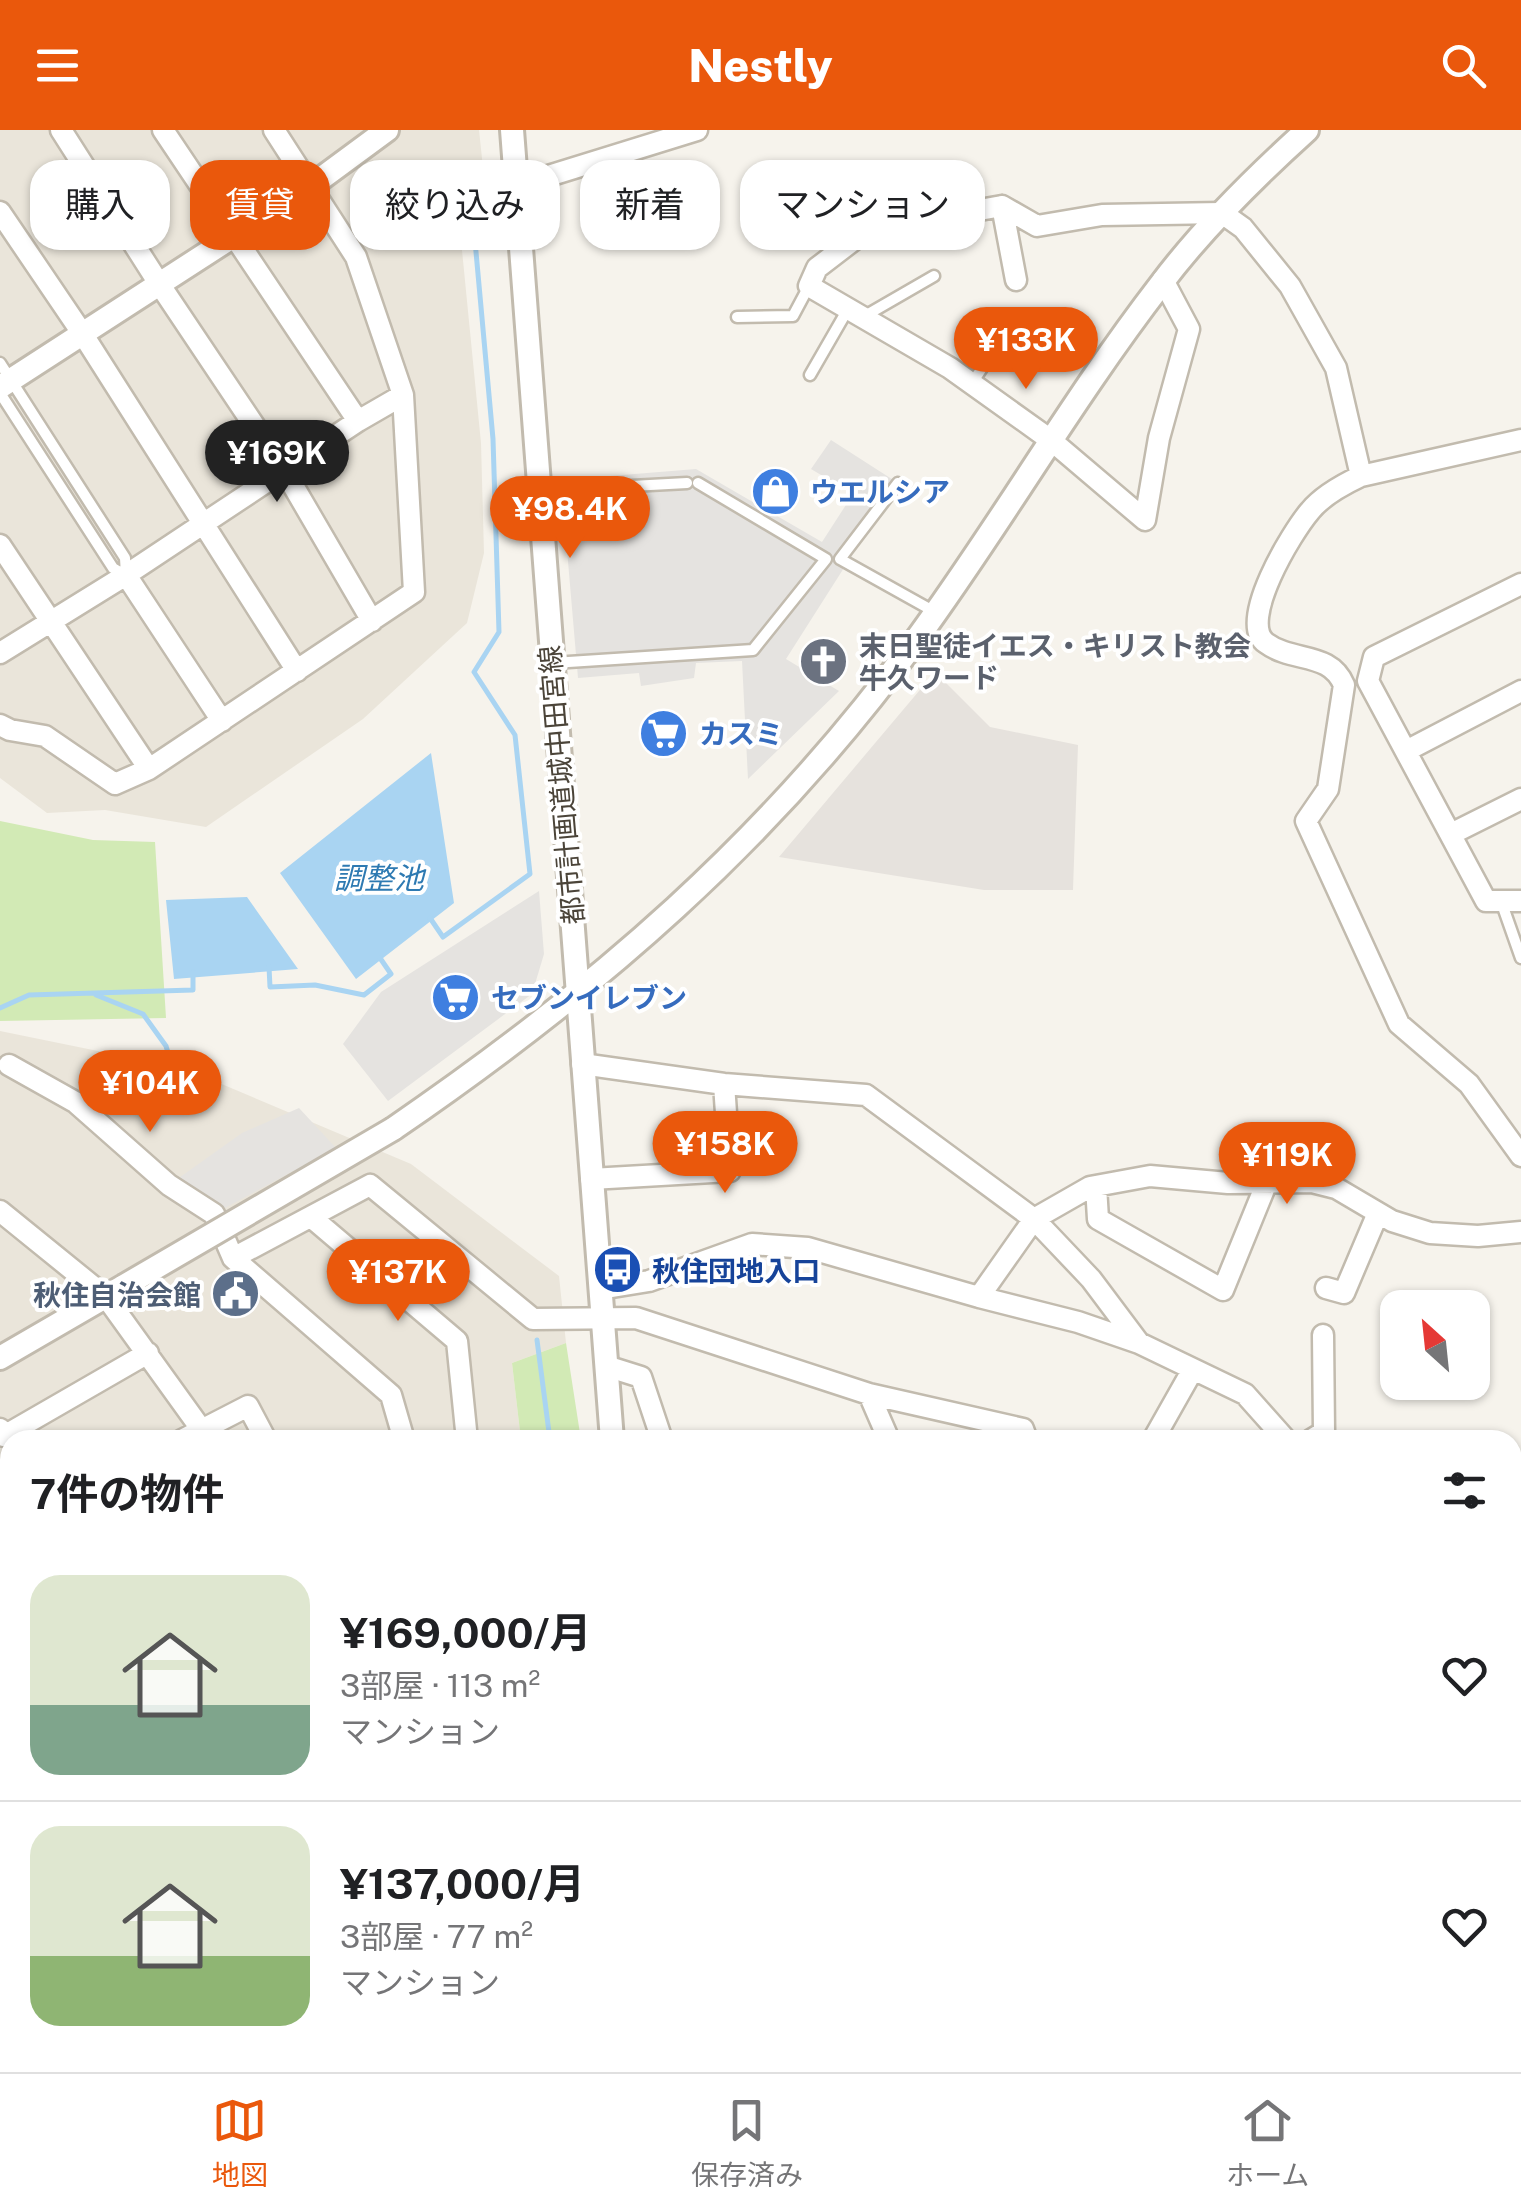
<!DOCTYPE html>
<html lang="ja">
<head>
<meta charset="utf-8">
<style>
  body { margin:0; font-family:"Public Sans","Noto Sans JP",sans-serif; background:#f6f6f6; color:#202124; height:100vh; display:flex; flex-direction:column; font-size:38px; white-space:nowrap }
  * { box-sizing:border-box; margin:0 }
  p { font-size:32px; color:#757577 }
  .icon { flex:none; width:55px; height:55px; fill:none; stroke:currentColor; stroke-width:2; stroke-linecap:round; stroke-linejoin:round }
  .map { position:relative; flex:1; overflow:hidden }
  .panel { position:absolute; left:0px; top:1300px; width:1522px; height:642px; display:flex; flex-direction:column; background:#fff; border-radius:30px 30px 0 0; box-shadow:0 2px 8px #0004 }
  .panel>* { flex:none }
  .hud { position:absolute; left:30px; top:30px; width:1000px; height:90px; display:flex; gap:20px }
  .needle { width:65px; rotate:333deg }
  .controls { position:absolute; left:1380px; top:1160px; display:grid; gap:20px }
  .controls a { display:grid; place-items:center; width:110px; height:110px; border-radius:20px; background:#fff; box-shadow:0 2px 8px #0004; font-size:50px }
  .price { position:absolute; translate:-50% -85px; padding:0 22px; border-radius:35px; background:#ea580c; color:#fff; font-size:32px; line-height:65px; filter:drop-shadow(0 2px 5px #0008) }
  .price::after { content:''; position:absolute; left:50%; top:60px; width:30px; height:22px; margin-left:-15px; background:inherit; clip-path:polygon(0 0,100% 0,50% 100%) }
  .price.on { background:#222; color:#fff }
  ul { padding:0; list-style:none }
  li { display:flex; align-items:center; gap:30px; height:250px; padding:0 30px }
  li+li { border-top:2px solid #e0e0e0 }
  li span { display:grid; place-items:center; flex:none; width:280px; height:200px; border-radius:30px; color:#555 }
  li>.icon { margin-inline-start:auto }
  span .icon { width:120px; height:120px; fill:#fffc; stroke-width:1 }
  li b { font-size:42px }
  h2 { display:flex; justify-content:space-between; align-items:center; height:120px; padding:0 30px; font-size:42px }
  .pill { padding:0 35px; border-radius:30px; background:#fff; box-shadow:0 2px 8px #0004; font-size:35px; line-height:90px }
  .pill.on { background:#ea580c; color:#fff }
  header { display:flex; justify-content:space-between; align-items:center; height:130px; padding:0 30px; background:#ea580c; color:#fff; font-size:45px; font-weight:800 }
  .dock { display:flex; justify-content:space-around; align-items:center; height:140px; border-top:2px solid #e0e0e0; background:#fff; font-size:28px; color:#757577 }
  .dock a { display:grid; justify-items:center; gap:5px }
  .dock .on { color:#ea580c }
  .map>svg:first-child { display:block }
</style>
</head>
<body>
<header><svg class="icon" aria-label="menu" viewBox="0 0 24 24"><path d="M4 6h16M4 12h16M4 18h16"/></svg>Nestly<svg class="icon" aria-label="search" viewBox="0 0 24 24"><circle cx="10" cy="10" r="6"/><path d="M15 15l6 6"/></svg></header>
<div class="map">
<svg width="1521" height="1942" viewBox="0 0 1521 1942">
  <rect width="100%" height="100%" fill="#f6f3ec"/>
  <path fill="#eae5da" d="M0,0h479l9,85 -28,15 21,213 3,110 -17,70 -104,96 -157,108 -101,-17 -58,3 -47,-35z
    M0,901l186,38 225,95 148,112 7,67 -54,20 9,77h-511v622h609l5,10h-624z"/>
  <path fill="#e6e2dd" d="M935,542l55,55 88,18 -5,145h-89l-205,-33z"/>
  <path fill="#d2eab5" d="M0,691l93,19 62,2 11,176 -166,3z
    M566,1213l15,97h-60l-9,-77z"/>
  <path fill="#e5e3e0" d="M831,310l67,43 -112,176 53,32 -91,88 -6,-118 -46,2 -2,15 -53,8 -2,-13 -61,5 -17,-198 135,-11 126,73 31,-48 -42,-25z
    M539,761l5,63 -12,40 -144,107 -45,-57 38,-52z
    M299,978l37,40 -122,66 -45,-29 73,-52z"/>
  <path fill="#a9d4f2" d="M431,623l23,150 -98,76 -76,-106z
    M247,767l51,72 -124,10 -8,-79z"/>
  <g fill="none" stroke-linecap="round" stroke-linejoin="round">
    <path stroke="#a9d4f2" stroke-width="5" d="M430,788l13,19 87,-63 -15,-139 -41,-63 25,-40 -6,-193 -19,-209 30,-11
      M269,837l1,20 45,-2 49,10 27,-21 -11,-16
      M96,865l47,19 23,32 9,30 -10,29
      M0,878l29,-13 164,-5v-18
      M537,1210l13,100"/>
    <defs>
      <path id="service" d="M737,187l56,-1 16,-30
        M863,187l71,-41
        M0,233l125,195 1,16
        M810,245l38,-66
        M972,253l28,-42
        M0,263l113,175 12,7
        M898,353l-58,76 95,53
        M539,361l148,-8
        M553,533l200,-13 73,-91 -128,-76
        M1502,774l19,54"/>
      <path id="minor" d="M61,0l97,152 126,188 88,151
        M163,0l195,291
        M516,56l181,-56
        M1002,76l35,20 65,-11 120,-2 21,15 47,58 46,82 25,108
        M0,82l82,121 215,338
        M1016,150l-14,-74 -62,11 -55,-1 -68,52 -8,18 141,82 102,73 93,79 14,-82 30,-109 -26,-49
        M1521,310l-160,36c-17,8 -39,20 -51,35 -18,21 -73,111 -44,132 27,20 64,8 78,42l-16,104 -22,32 93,203 70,60 52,72
        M0,415l149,224
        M126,445l96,146
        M1521,454l-147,73 -6,24 118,220h35
        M0,523l126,-78 232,-154 45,-26
        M0,595l10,5 35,6 70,48 34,-15 265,-177 -11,-197 -47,-138 -82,-127
        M1406,621l115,-60
        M1451,704l70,-35
        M582,934l142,20 142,11 168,124 57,60 48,64
        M9,935l66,37 94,83 45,29 19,44
        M591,1049l139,-8 -6,-87
        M1096,1056l2,33 125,71 44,-108
        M0,1081l106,86 103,143
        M311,1087l146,124 10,99
        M1326,1158l18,5 34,-80
        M600,1159l49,-8 103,-37 56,4 171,49
        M606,1236l35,11 21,63
        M869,1264l20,46
        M0,1299l4,7 144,-83
        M182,1310l66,-34 18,34
        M404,1310l-13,-45 -158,-137 137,-73 163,134 103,-1 233,76 154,35 4,11
        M1153,1310l39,-69
        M1286,1310l-41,-46 -106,-51 -61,-21 -99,-25 55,-78 56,-32 60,-11 78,7 84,-1 24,6 56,33 38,12 48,3 43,-4
        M1311,1310l13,-8 -1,-97
        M0,1415l10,-6
        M0,1528l10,-6
        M1512,1583l9,9
        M0,1590l10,-6
        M1512,1653l9,1
        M0,1659l10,18
        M0,1770l10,-6
        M1512,1811l9,1
        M0,1816l10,18
        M1512,1879l9,2
        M67,1932l5,10
        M163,1932l6,10
        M533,1932l5,10
        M886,1932v10
        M1074,1932l1,10
        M1153,1932v10
        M275,1942l16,-10
        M392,1942l17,-10
        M1413,1942l1,-10"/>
      <path id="tertiary" d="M512,0l100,1310
        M0,257l311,-201 76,-56
        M393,999c203,-139 376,-288 523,-489 85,-116 157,-242 245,-356 42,-56 94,-107 146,-154
        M0,1228l124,-72
        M705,1932l2,10"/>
    </defs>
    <use href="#service" stroke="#c2bbae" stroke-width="15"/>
    <use href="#minor" stroke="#c2bbae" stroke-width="25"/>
    <use href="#tertiary" stroke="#c2bbae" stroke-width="28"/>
    <use href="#service" stroke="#fff" stroke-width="10"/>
    <use href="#minor" stroke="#fff" stroke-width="20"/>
    <use href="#tertiary" stroke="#fff" stroke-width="22"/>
    <defs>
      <path id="tertiary-bridge" d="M124,1156l269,-157"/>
    </defs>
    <use href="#tertiary-bridge" stroke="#c2bbae" stroke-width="28" stroke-linecap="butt"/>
    <use href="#tertiary-bridge" stroke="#fff" stroke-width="22"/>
  </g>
  <defs>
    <symbol id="shop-disc" viewBox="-11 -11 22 22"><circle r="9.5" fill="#3f7fe0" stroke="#fff"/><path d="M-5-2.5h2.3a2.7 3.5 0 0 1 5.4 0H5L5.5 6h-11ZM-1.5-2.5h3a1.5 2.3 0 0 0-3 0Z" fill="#fff"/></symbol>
    <symbol id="church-disc" viewBox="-11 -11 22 22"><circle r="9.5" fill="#6b7280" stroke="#fff"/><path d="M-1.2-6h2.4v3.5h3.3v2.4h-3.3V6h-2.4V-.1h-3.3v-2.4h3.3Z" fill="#fff"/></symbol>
    <symbol id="supermarket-disc" viewBox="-11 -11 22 22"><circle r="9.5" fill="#3f7fe0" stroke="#fff"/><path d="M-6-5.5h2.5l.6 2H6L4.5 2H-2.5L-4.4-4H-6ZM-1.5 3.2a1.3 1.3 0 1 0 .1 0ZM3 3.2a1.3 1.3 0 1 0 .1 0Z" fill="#fff"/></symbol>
    <symbol id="bus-disc" viewBox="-11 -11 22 22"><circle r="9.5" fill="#1a4fb4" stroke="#fff"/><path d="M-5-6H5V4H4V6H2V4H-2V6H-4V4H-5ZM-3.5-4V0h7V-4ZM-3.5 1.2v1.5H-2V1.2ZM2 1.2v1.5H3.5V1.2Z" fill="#fff"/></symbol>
    <symbol id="civic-disc" viewBox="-11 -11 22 22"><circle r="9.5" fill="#5c6f8a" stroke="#fff"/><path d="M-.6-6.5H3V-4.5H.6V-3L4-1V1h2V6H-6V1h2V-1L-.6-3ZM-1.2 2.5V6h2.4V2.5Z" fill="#fff"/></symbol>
  </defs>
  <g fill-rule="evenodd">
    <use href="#shop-disc" x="748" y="334" width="55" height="55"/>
    <use href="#church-disc" x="796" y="504" width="55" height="55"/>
    <use href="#supermarket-disc" x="636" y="576" width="55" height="55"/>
    <use href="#supermarket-disc" x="428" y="840" width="55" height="55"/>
    <use href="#bus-disc" x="590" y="1112" width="55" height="55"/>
    <use href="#civic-disc" x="208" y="1136" width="55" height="55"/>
  </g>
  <g text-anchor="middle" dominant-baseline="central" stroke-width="8" stroke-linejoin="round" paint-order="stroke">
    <g font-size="28" font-weight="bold" fill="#366cbe" stroke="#fff" text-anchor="start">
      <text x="810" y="361">ウエルシア</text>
      <text x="699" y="603">カスミ</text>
      <text x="491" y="867">セブンイレブン</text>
    </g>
    <g font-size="28" font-weight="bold" fill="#5b616d" stroke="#fff" text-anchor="start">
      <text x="859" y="515">末日聖徒イエス・キリスト教会<tspan x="859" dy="32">牛久ワード</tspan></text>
    </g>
    <g font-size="28" fill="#4b4439" stroke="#fff">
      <text transform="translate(561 655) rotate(-95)">都市計画道城中田宮線</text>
    </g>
    <g font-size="28" font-weight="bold" fill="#164399" stroke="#fff" text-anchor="start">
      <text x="652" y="1140">秋住団地入口</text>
    </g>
    <g font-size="28" font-weight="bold" fill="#4e5e75" stroke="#fff" text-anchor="end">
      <text x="201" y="1164">秋住自治会館</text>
    </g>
    <g font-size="30" font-style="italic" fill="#2e7ab2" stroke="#fff">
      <text x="379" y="748">調整池</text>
    </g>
  </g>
</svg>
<div class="controls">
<a><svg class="needle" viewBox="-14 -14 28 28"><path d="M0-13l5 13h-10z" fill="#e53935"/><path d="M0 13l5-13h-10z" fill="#757577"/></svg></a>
</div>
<b class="price" style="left:1026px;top:262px">¥133K</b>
<b class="price on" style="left:277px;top:375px">¥169K</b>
<b class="price" style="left:570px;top:431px">¥98.4K</b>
<b class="price" style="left:150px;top:1005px">¥104K</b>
<b class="price" style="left:725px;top:1066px">¥158K</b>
<b class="price" style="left:1287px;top:1077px">¥119K</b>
<b class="price" style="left:398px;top:1194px">¥137K</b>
<div class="hud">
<a class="pill">購入</a>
<a class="pill on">賃貸</a>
<a class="pill">絞り込み</a>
<a class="pill">新着</a>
<a class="pill">マンション</a>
</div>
<section class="panel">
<h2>7件の物件<svg class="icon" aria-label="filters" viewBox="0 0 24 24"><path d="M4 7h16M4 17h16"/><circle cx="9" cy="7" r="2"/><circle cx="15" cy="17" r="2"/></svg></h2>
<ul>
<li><span style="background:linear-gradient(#dfe7d0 65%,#7fa58c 0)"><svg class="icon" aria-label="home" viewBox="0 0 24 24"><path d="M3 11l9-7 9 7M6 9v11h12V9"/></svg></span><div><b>¥169,000/月</b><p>3部屋 · 113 m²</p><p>マンション</p></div><svg class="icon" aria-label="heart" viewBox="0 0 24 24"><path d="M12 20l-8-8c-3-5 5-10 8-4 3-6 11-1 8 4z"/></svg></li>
<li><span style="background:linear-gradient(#dfe7d0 65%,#8fb573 0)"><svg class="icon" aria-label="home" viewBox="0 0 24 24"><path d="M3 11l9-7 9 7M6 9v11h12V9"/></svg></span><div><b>¥137,000/月</b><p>3部屋 · 77 m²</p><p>マンション</p></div><svg class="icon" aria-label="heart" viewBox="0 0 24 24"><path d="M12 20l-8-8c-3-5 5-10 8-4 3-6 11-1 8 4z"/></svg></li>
</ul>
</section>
</div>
<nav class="dock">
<a class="on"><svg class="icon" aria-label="map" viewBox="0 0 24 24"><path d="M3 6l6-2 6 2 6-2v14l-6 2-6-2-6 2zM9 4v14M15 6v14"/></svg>地図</a>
<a><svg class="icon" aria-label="saved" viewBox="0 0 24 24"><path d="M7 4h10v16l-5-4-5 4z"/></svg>保存済み</a>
<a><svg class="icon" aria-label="home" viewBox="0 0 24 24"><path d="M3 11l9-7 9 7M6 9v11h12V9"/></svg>ホーム</a>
</nav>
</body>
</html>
